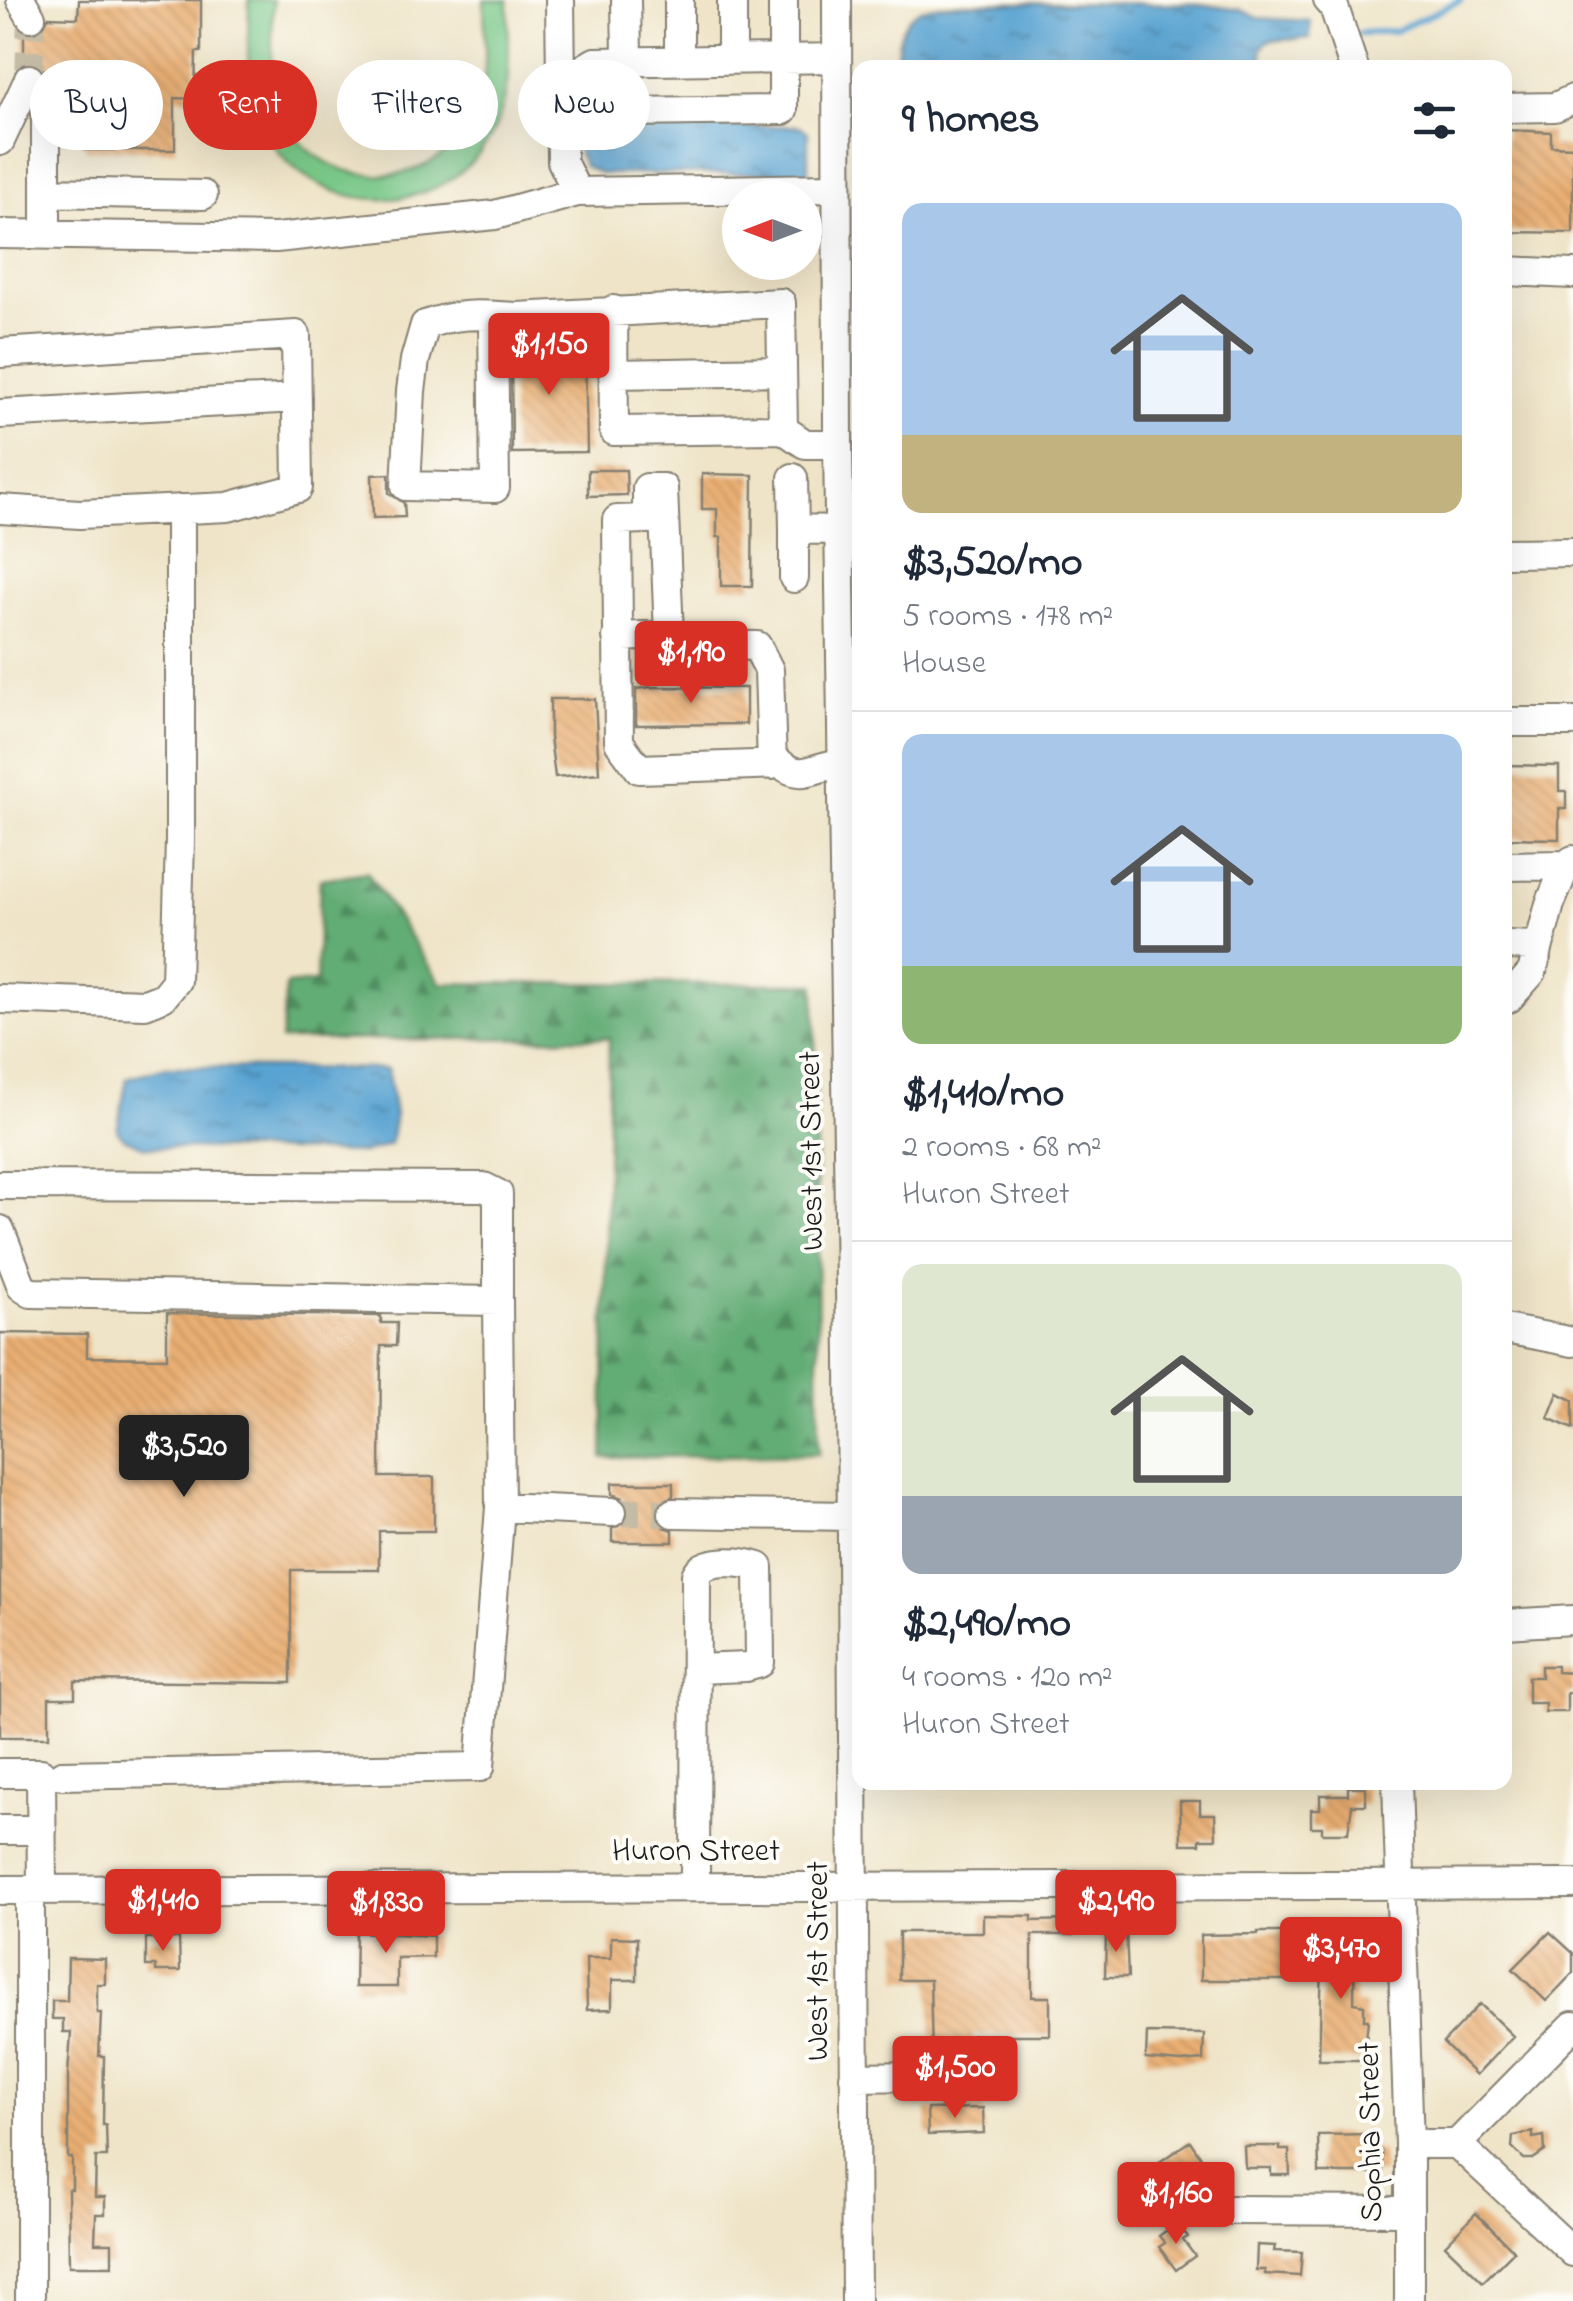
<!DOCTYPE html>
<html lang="en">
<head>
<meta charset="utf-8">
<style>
  body { margin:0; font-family:"Indie Flower",sans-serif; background:#f2f2f3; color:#1f2937; height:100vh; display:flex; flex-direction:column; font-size:38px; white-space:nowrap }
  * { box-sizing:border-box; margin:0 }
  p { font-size:32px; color:#747a83 }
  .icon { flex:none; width:55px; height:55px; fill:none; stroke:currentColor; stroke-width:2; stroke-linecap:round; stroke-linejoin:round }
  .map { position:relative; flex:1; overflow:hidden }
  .details { position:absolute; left:852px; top:60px; width:660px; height:1730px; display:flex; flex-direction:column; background:#fff; border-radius:20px; box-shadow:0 10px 40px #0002 }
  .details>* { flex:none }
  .hud { position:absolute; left:30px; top:60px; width:672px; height:90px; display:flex; gap:20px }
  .needle { width:65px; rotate:270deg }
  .controls { position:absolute; left:722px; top:180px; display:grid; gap:20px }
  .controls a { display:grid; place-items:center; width:100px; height:100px; border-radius:50%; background:#fff; box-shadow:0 10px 40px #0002; font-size:50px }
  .price { position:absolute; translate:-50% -85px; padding:0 22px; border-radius:10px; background:#d93025; color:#fff; font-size:32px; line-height:65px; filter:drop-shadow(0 2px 5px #0008) }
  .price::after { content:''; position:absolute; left:50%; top:60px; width:30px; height:22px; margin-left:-15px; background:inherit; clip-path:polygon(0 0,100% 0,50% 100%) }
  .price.active { background:#222; color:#fff }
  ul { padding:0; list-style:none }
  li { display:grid; align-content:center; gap:20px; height:530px; padding:0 50px }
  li+li { border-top:2px solid #e0e1e3 }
  li span { display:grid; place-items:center; height:310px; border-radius:20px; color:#555 }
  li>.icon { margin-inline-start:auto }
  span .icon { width:180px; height:180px; fill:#fffc; stroke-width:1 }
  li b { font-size:42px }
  h2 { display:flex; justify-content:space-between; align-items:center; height:120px; padding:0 50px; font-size:42px }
  .chip { padding:0 35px; border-radius:45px; background:#fff; box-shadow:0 10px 40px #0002; font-size:35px; line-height:90px }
  .chip.active { background:#d93025; color:#fff }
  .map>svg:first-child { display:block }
</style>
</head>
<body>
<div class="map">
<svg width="1573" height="2301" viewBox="0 0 1573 2301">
  <defs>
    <pattern id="forest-firs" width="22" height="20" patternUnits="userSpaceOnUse" patternTransform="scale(2.5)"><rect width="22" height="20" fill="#62ac74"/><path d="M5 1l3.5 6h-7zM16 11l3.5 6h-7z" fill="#508b5e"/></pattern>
    <pattern id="water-ripples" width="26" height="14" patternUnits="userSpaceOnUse" patternTransform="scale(2.5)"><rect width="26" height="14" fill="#59a3d1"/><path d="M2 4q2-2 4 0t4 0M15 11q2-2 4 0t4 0" fill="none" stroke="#4984a9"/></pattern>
    <pattern id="building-back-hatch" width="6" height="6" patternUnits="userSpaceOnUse" patternTransform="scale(2.5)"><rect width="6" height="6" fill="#e9ae72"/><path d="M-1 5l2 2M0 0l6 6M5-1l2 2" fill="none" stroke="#c79562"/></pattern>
  </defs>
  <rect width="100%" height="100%" fill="#fdfcf7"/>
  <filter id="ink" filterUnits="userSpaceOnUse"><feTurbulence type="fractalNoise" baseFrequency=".01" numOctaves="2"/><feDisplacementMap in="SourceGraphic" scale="20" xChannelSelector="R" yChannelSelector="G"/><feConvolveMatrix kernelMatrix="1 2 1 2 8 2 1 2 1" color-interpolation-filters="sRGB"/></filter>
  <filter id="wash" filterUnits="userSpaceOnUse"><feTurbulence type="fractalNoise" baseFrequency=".0048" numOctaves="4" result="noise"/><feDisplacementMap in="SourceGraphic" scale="40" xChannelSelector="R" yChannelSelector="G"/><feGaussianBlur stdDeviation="2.25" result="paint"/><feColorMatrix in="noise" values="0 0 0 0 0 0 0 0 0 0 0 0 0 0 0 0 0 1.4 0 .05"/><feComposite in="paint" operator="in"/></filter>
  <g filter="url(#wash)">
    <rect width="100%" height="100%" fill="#efe4c8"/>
    <path fill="#79c888" stroke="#4a7252" stroke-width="2.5" d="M249,0h24c0,34 -5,73 6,106 30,85 151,94 193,14 19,-36 12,-81 12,-120h24c0,42 6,88 -13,128 -49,103 -201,91 -238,-15 -13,-35 -8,-76 -8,-113z"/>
    <path fill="url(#forest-firs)" stroke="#3f6448" stroke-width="2.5" d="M367,872l74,111 374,1 4,470 -216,4 6,-420 -328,2 5,-55 30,-3 4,-103z"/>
    <path fill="url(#water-ripples)" stroke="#3a6076" stroke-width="2.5" d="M985,3l214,1 42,6 17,8 52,3v17l-42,3 -7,8 2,18h-366c-1,-67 31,-62 88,-64z
      M800,126l8,6v41l-207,1 -17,-8 -7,-16v-23z
      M166,1067l221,2 8,45 -5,30 -27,9 -218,-6 -22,-9 -6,-8 10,-52z"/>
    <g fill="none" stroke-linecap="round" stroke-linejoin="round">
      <path stroke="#59a3d1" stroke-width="6" d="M1359,33l36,-2 66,-31"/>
    </g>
    <g id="blocks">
      <path fill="url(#building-back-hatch)" d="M79,0h122v52h-5l-1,47 -20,-1v52h-90v-30l-11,-1v-39l-28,-1 -2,-9 -7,-6 -13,-1v-30l17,-2 7,-14 30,1z
        M1505,130l46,2v14l22,1v86l-68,-1z
        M561,334l1,14h23l2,104 -75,1 -1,-104h23v-14z
        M588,470h38l1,25 -39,1z
        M389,474v19l15,10 1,14 -32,1 -1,-43z
        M702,474l51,1 -1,111h-31v-49h-4v-28h-15z
        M652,687l94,1v36l-110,1v-36z
        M550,699h45l4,74 -44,4 -5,-40z
        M1505,765l54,1v25h7v18h-7v30l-54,-1z
        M167,1313l214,3v7h16l-1,23h-15l-1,131h54v54h-55v39h-88v113l-216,-2v17h-26v39h-49v-404l87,1v23l80,1z
        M1558,1393l15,7v29l-25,-11z
        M612,1483h61v13l-14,7 -3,11 7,13 10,3v12h-61v-13l14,-7 3,-10 -7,-14 -10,-4z
        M1541,1666h16v6l16,1v20h-6v19h-22v-9h-17v-26h13z
        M1348,1787h18v18h-14l-4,28h-26v-6h-11v-18h9v-14h28z
        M1180,1801h20v13h15l1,25h-16v5h-19z
        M983,1915l49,1v5l40,-1 1,15h-41v62h18v38h-77v19l-41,1 -2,-75h-31v-48h84z
        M1126,1931l2,46h-23l1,-45z
        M356,1932l77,4v21l-36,1v29h-42z
        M1258,1932h34l-1,48h-90v-45l57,-1z
        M1323,1932h32l-1,71 10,2v15h4l-4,40h-45z
        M1550,1932l23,21v20l-27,28 -33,-32z
        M611,1937l26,1v42h-25v29l-25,1 -1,-52h25z
        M146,1938h33l1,33h-24v-5h-10z
        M68,1958l37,1v25h-8v29h4l-2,43h5l-1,69h3l1,32h-11l-1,40h10v17h-9l-1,29h17v23h-43l-1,-77h4v-31h-4v-84l3,-42h-8v-13h-11v-18h15z
        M1480,2004l33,32 -37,39 -33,-32z
        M1147,2033l57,1 -1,26 -22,2 -35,-3z
        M983,2108l1,25 -56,2 -1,-26z
        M1533,2132v6l11,-2 1,15 -12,8h-9l-12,-12 1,-11z
        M1370,2134v11h4v6h8l1,22h-64l-1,-38z
        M1190,2141l16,24 -12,9 -4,-5 -22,15 -13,-19z
        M1244,2146h36v4h9l1,25h-19v-7h-26z
        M1476,2213l38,38 -31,31 -38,-37z
        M1177,2223l11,14 -5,3 12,16 -19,14 -17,-23 6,-4 -6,-7z
        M1257,2245l18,1 -1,5 28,1 -2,24 -35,-2v-4h-9z"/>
    </g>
  </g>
  <g filter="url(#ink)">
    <use href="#blocks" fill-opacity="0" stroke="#868072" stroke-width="2.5"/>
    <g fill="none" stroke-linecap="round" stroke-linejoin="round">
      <path stroke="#c5bca6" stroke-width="28" stroke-dasharray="28 14" stroke-linecap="butt" d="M29,79l2,-62
        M612,1512l61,1"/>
      <defs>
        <path id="minor" d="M21,0l10,17
          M560,0l2,161 15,31
          M626,0l2,112 155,-2v-110
          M732,0v59
          M837,0l1,444 13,914 5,943
          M1328,0l6,7 20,61
          M679,61v-61
          M560,83l35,-21 242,-4
          M1505,108l50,-1 18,-8
          M0,141l29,-62
          M46,192l157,3
          M0,234l276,4 219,-23 82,-23 260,-4
          M46,234v-125
          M1505,271l68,3
          M613,310l1,121 169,-2 22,15h33
          M493,316l2,172 -89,-2 5,-95 4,-31 10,-35c34,-13 57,-10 92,-8l264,-14 2,126
          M0,353l296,-18 2,153 -70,19 -148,7 -80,-5
          M614,374l168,-3
          M0,414l297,-16
          M793,478l1,51
          M1505,553l68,-1
          M794,578v-49l45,1
          M617,637l52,-2
          M1505,722h68
          M772,765l-3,-95 -12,-24 -63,-1 -25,-10 -6,-147h-16v31l-30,1 2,222 20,27 142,-5c23,19 36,-1 61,0
          M1505,866l61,-1 7,-5
          M1505,945l33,1
          M1505,998h4l23,-26 18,-68 16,-39
          M0,999l145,5 18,-7 13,-16 4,-141v-331
          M0,1185l484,2 14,7v107
          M0,1230l22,57 9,6 467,8 2,206 112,5
          M1505,1329l68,13
          M673,1513l177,3
          M1505,1624l68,-4
          M0,1773h41l1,117
          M62,1775l418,-8 20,-260
          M1397,1782l12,362v157
          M0,1830h42
          M695,1887l1,-312c7,-17 46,-14 63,-8l1,96 -14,4 -50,2
          M0,1890l1573,-6
          M30,1890v411
          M854,2077l66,-1
          M1409,2144h48l116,108
          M1457,2144l116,-118
          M1217,2210l192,1"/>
      </defs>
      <use href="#minor" stroke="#868072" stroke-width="32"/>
      <use href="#minor" stroke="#fff" stroke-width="28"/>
    </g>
  </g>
  <g text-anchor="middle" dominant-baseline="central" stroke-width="8" stroke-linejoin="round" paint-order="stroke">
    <g font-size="32" fill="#1c1c1c" stroke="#fdfcf7">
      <text transform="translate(813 1151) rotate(-91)">West 1st Street</text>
      <text x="696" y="1852">Huron Street</text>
      <text transform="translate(819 1961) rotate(-90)">West 1st Street</text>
      <text transform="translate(1372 2132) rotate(-91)">Sophia Street</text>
    </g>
  </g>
</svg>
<div class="controls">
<a><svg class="needle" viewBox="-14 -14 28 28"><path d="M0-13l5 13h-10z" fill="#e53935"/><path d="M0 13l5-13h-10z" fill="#747a83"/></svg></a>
</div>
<b class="price" style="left:549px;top:398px">$1,150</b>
<b class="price" style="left:691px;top:706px">$1,190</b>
<b class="price active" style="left:184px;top:1500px">$3,520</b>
<b class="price" style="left:163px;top:1954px">$1,410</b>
<b class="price" style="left:1116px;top:1955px">$2,490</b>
<b class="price" style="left:386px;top:1956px">$1,830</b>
<b class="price" style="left:1341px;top:2002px">$3,470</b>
<b class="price" style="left:955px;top:2121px">$1,500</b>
<b class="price" style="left:1176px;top:2247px">$1,160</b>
<div class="hud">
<a class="chip">Buy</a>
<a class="chip active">Rent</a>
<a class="chip">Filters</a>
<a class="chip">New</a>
</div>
<section class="details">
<h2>9 homes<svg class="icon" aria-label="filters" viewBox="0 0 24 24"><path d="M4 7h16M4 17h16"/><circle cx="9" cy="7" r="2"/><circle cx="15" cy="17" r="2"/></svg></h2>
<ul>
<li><span style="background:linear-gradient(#a9c7e8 75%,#c2b280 0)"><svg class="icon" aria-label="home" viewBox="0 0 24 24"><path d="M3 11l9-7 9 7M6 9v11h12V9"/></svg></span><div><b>$3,520/mo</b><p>5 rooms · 178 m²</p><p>House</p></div></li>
<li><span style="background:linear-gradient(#a9c7e8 75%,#8fb573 0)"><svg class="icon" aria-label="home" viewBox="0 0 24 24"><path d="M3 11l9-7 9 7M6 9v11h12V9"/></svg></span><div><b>$1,410/mo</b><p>2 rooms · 68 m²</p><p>Huron Street</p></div></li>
<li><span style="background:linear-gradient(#dfe7d0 75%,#9aa5b1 0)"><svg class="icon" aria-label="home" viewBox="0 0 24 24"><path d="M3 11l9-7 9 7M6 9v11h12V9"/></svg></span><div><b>$2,490/mo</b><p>4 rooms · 120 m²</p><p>Huron Street</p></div></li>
</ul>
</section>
</div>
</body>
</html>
